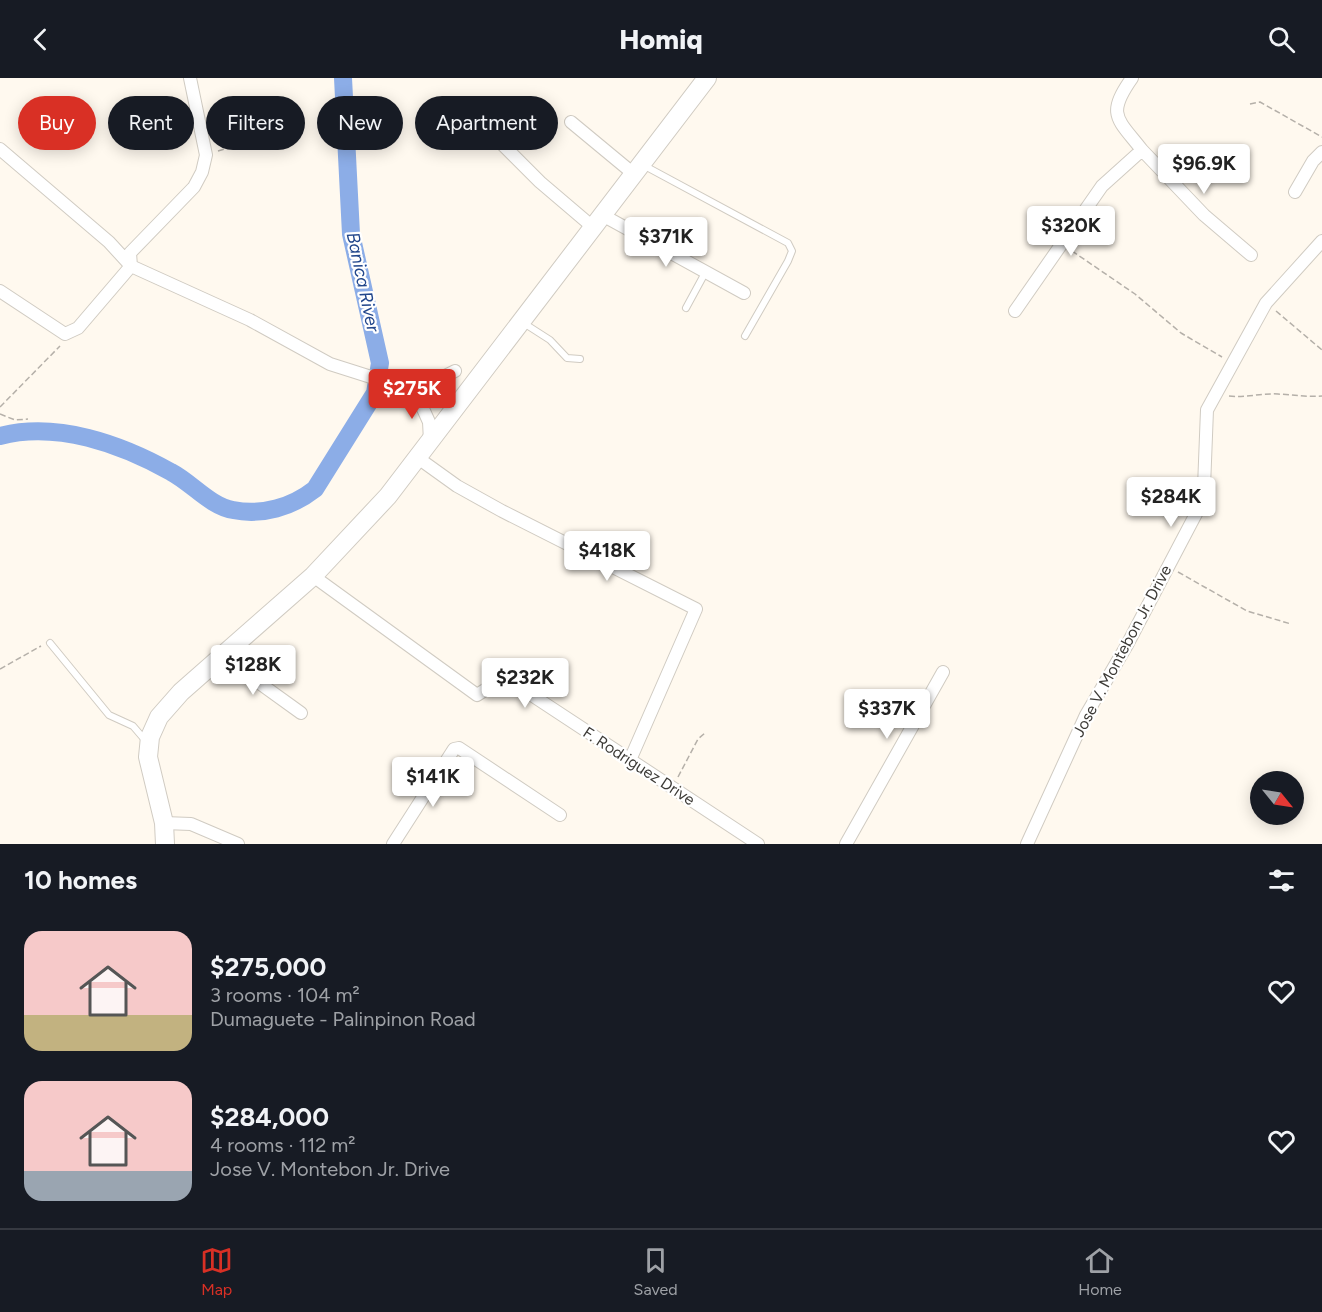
<!DOCTYPE html>
<html lang="en">
<head>
<meta charset="utf-8">
<style>
  body { margin:0; font-family:Figtree,sans-serif; background:#20242c; color:#f1f3f6; height:100vh; display:flex; flex-direction:column; font-size:22px; white-space:nowrap }
  * { box-sizing:border-box; margin:0 }
  p { font-size:20px; color:#9ea1a6 }
  .icon { flex:none; width:33px; height:33px; fill:none; stroke:currentColor; stroke-width:2; stroke-linecap:round; stroke-linejoin:round }
  .map { position:relative; height:766px; overflow:hidden }
  .side { display:flex; flex-direction:column; background:#171b24; flex:1 }
  .side>* { flex:none }
  .top-card { position:absolute; left:18px; top:18px; width:600px; height:54px; display:flex; gap:12px }
  .needle { width:39px; rotate:120deg }
  .controls { position:absolute; left:1250px; top:693px; display:grid; gap:12px }
  .controls a { display:grid; place-items:center; width:54px; height:54px; border-radius:50%; background:#171b24; box-shadow:0 3px 15px #0003; font-size:30px }
  .price { position:absolute; translate:-50% -51px; padding:0 14px; border-radius:6px; background:#fff; color:#222; font-size:20px; line-height:39px; filter:drop-shadow(0 2px 3px #0008) }
  .price::after { content:''; position:absolute; left:50%; top:36px; width:18px; height:14px; margin-left:-9px; background:inherit; clip-path:polygon(0 0,100% 0,50% 100%) }
  .price.selected { background:#d93025; color:#fff }
  ul { padding:0; list-style:none }
  li { display:flex; align-items:center; gap:18px; height:150px; padding:0 24px }
  li span { display:grid; place-items:center; flex:none; width:168px; height:120px; border-radius:18px; color:#555 }
  li>.icon { margin-inline-start:auto }
  span .icon { width:72px; height:72px; fill:#fffc; stroke-width:1 }
  li b { font-size:26px }
  h2 { display:flex; justify-content:space-between; align-items:center; height:72px; padding:0 24px; font-size:26px }
  .tag { padding:0 21px; border-radius:27px; background:#171b24; box-shadow:0 3px 15px #0003; font-size:21px; line-height:54px }
  .tag.selected { background:#d93025; color:#fff }
  header { display:flex; justify-content:space-between; align-items:center; height:78px; padding:0 24px; background:#171b24; font-size:27px; font-weight:800 }
  .menu { display:flex; justify-content:space-around; align-items:center; height:84px; border-top:2px solid #363941; background:#171b24; font-size:16px; color:#9ea1a6 }
  .menu a { display:grid; justify-items:center; gap:3px }
  .menu .selected { color:#d93025 }
  .map>svg:first-child { display:block }
</style>
</head>
<body>
<header><svg class="icon" aria-label="back" viewBox="0 0 24 24"><path d="M15 5l-7 7 7 7"/></svg>Homiq<svg class="icon" aria-label="search" viewBox="0 0 24 24"><circle cx="10" cy="10" r="6"/><path d="M15 15l6 6"/></svg></header>
<div class="map">
<svg width="1322" height="766" viewBox="0 0 1322 766">
  <rect width="100%" height="100%" fill="#fff9ef"/>
  <g fill="none" stroke-linecap="round" stroke-linejoin="round">
    <path stroke="#8cade7" stroke-width="18" d="M0,358c57,-15 121,8 171,36 21,11 39,34 62,38 29,6 59,-3 82,-21l60,-96 5,-30 -29,-129 -8,-156"/>
    <defs>
      <path id="service" d="M643,87l145,78 4,8 -4,10 -43,75
        M686,230l19,-35
        M522,244l28,18 17,18 13,1
        M50,565l59,72 24,11 12,14"/>
      <path id="minor" d="M475,39l65,65 54,46
        M571,44l64,53
        M0,71l109,93 22,24 119,54 80,44 85,27 40,-20
        M1142,72l62,65 47,40
        M1295,114l18,-31 9,-9
        M604,138l140,77
        M0,213l65,43 13,-6 53,-62 -1,-13 64,-66 8,-15 4,-17 -16,-77
        M1015,233l87,-125 40,-36c-25,-32 -36,-35 -10,-72
        M415,313l14,31 1,19
        M418,380l39,28 45,25 194,98 -66,151
        M313,498l164,119 22,-14 16,3 243,160
        M222,578l79,57
        M164,745l27,1 47,20
        M393,766l61,-95 5,-1 101,67
        M846,766l97,-172
        M1027,766l59,-129 41,-70 71,-135 6,-23 3,-77 59,-107 56,-62"/>
      <path id="secondary" d="M165,766l-1,-21 -16,-66 2,-20 9,-20 22,-25 132,-116 75,-80 319,-418"/>
    </defs>
    <use href="#service" stroke="#d0cbc2" stroke-width="8"/>
    <use href="#minor" stroke="#d0cbc2" stroke-width="14"/>
    <use href="#secondary" stroke="#d0cbc2" stroke-width="20"/>
    <path stroke="#b5b0a9" stroke-width="1.5" stroke-dasharray="6 3" stroke-linecap="butt" d="M1250,26l10,-2 62,35
      M218,73l34,-10
      M1072,173l63,43 46,39 41,24
      M1276,233l46,39
      M1229,318c17,2 32,-3 49,-2 15,1 29,3 44,2
      M0,329l60,-61
      M0,336l15,6 13,-1
      M1178,494l69,39 44,13
      M0,591l41,-23
      M678,699l20,-38 7,-6"/>
    <use href="#service" stroke="#fff" stroke-width="6"/>
    <use href="#minor" stroke="#fff" stroke-width="12"/>
    <use href="#secondary" stroke="#fff" stroke-width="18"/>
  </g>
  <g text-anchor="middle" dominant-baseline="central" stroke-width="4.5" stroke-linejoin="round" paint-order="stroke">
    <g font-size="16" fill="#3c3a36" stroke="#fff">
      <text transform="translate(1122 573) rotate(-62)">Jose V. Montebon Jr. Drive</text>
      <text transform="translate(639 688) rotate(33)">F. Rodriguez Drive</text>
    </g>
    <g font-size="18" font-style="italic" fill="#21468b" stroke="#fff">
      <text transform="translate(363 204) rotate(78)">Banica River</text>
    </g>
  </g>
</svg>
<div class="controls">
<a><svg class="needle" viewBox="-14 -14 28 28"><path d="M0-13l5 13h-10z" fill="#e53935"/><path d="M0 13l5-13h-10z" fill="#9ea1a6"/></svg></a>
</div>
<b class="price" style="left:1204px;top:117px">$96.9K</b>
<b class="price" style="left:1071px;top:179px">$320K</b>
<b class="price" style="left:666px;top:190px">$371K</b>
<b class="price selected" style="left:412px;top:342px">$275K</b>
<b class="price" style="left:1171px;top:450px">$284K</b>
<b class="price" style="left:607px;top:504px">$418K</b>
<b class="price" style="left:253px;top:618px">$128K</b>
<b class="price" style="left:525px;top:631px">$232K</b>
<b class="price" style="left:887px;top:662px">$337K</b>
<b class="price" style="left:433px;top:730px">$141K</b>
<div class="top-card">
<a class="tag selected">Buy</a>
<a class="tag">Rent</a>
<a class="tag">Filters</a>
<a class="tag">New</a>
<a class="tag">Apartment</a>
</div>
</div>
<section class="side">
<h2>10 homes<svg class="icon" aria-label="filters" viewBox="0 0 24 24"><path d="M4 7h16M4 17h16"/><circle cx="9" cy="7" r="2"/><circle cx="15" cy="17" r="2"/></svg></h2>
<ul>
<li><span style="background:linear-gradient(#f6c9c9 70%,#c2b280 0)"><svg class="icon" aria-label="home" viewBox="0 0 24 24"><path d="M3 11l9-7 9 7M6 9v11h12V9"/></svg></span><div><b>$275,000</b><p>3 rooms · 104 m²</p><p>Dumaguete - Palinpinon Road</p></div><svg class="icon" aria-label="heart" viewBox="0 0 24 24"><path d="M12 20l-8-8c-3-5 5-10 8-4 3-6 11-1 8 4z"/></svg></li>
<li><span style="background:linear-gradient(#f6c9c9 75%,#9aa5b1 0)"><svg class="icon" aria-label="home" viewBox="0 0 24 24"><path d="M3 11l9-7 9 7M6 9v11h12V9"/></svg></span><div><b>$284,000</b><p>4 rooms · 112 m²</p><p>Jose V. Montebon Jr. Drive</p></div><svg class="icon" aria-label="heart" viewBox="0 0 24 24"><path d="M12 20l-8-8c-3-5 5-10 8-4 3-6 11-1 8 4z"/></svg></li>
</ul>
</section>
<nav class="menu">
<a class="selected"><svg class="icon" aria-label="map" viewBox="0 0 24 24"><path d="M3 6l6-2 6 2 6-2v14l-6 2-6-2-6 2zM9 4v14M15 6v14"/></svg>Map</a>
<a><svg class="icon" aria-label="saved" viewBox="0 0 24 24"><path d="M7 4h10v16l-5-4-5 4z"/></svg>Saved</a>
<a><svg class="icon" aria-label="home" viewBox="0 0 24 24"><path d="M3 11l9-7 9 7M6 9v11h12V9"/></svg>Home</a>
</nav>
</body>
</html>
